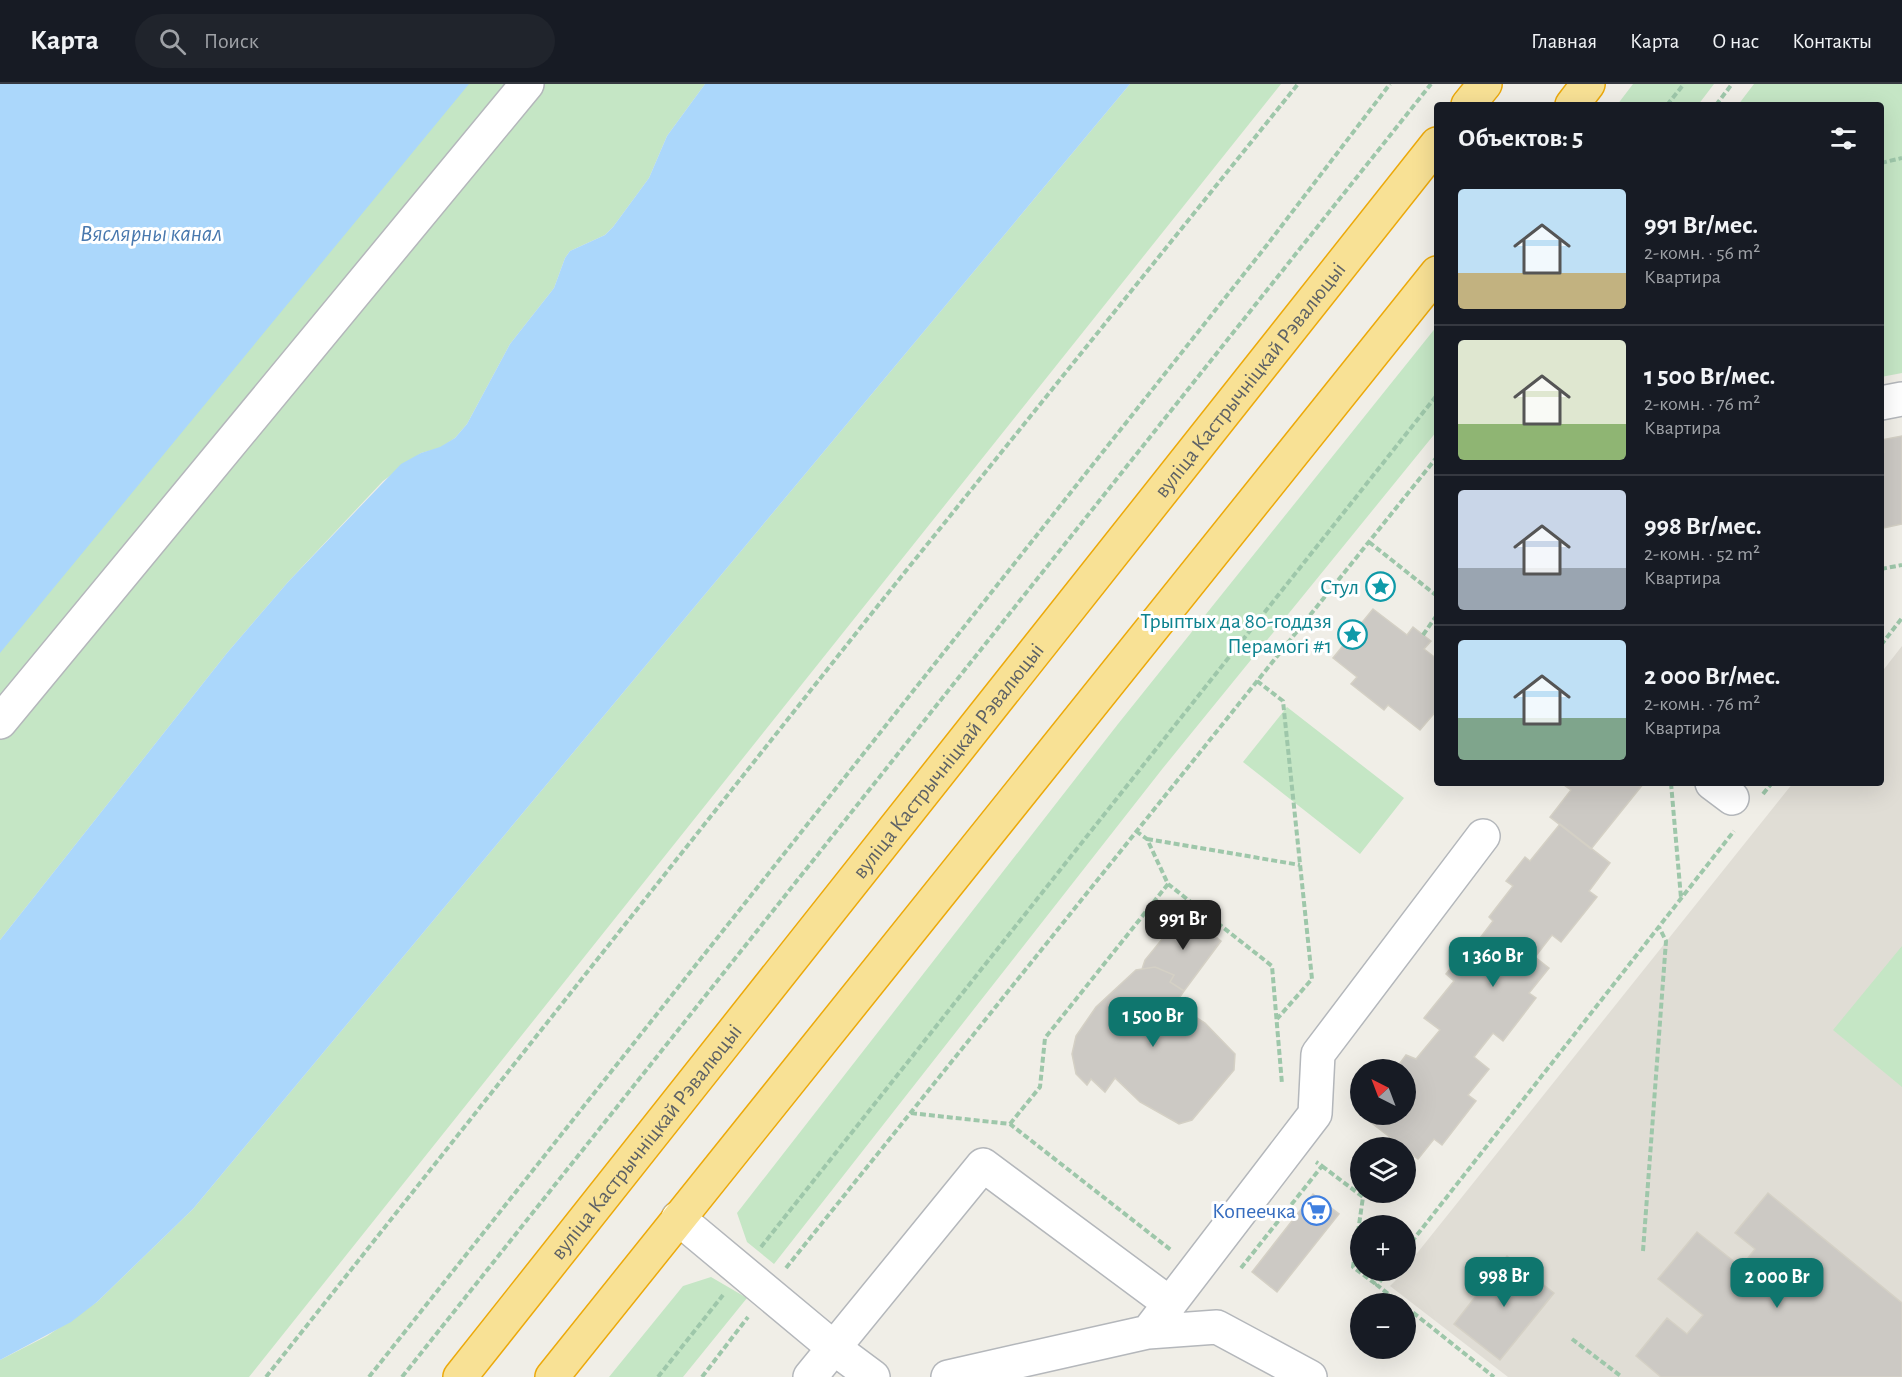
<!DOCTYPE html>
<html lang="ru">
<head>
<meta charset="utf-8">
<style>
  body { margin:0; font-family:"Alegreya Sans",sans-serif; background:#20242c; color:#f1f3f6; height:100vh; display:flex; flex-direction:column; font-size:22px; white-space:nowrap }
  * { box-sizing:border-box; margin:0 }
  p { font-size:20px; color:#9ea1a6 }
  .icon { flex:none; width:33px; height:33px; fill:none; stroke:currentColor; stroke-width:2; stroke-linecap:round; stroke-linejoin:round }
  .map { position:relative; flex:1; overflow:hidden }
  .panel { position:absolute; left:1434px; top:18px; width:450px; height:684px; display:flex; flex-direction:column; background:#171b24; border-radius:6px; box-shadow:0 6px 24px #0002 }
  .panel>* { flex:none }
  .needle { width:39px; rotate:318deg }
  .buttons { position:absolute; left:1350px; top:975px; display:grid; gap:12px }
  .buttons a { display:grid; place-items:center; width:66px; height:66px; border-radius:50%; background:#171b24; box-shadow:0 6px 24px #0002; font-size:30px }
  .price { position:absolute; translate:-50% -51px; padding:0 14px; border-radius:12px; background:#0f766e; color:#fff; font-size:20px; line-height:39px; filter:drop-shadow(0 2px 3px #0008) }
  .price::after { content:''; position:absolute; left:50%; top:36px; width:18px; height:14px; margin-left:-9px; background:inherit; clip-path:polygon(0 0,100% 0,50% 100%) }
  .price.on { background:#222; color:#fff }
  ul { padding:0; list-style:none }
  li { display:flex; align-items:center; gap:18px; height:150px; padding:0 24px }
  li+li { border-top:2px solid #363941 }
  li span { display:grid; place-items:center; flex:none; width:168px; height:120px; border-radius:6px; color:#555 }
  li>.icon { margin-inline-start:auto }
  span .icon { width:72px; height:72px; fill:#fffc; stroke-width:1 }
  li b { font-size:26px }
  h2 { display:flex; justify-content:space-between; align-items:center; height:72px; padding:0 24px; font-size:26px }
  header { display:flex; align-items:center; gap:36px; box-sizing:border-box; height:84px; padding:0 30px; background:#171b24; border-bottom:2px solid #363941 }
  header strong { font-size:28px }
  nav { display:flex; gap:33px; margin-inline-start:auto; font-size:21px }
  .search { width:420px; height:54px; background:#20242c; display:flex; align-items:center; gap:15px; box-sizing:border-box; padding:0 21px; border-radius:33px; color:#9ea1a6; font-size:22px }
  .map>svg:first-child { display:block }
</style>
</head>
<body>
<header>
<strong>Карта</strong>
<div class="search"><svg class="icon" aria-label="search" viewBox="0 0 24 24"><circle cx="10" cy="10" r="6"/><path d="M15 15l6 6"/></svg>Поиск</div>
<nav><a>Главная</a><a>Карта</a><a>О нас</a><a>Контакты</a></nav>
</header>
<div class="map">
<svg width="1902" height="1293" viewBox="0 0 1902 1293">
  <rect width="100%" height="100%" fill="#f0eee7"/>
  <path fill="#e0ddd5" d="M1902,562v731h-394l-118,-91 16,-16v-3l387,-484h88v-110z"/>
  <path fill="#c5e6c5" d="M0,0h705l-38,52 -18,42 -36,49 -8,8 -35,16 -5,7 -11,30 -44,56 -43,80 -12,14 -15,10 -19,5 -38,28 -95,101 -61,71 -227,287z
    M1130,0h151l-1032,1293h-249v-17l47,-24 50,-34 96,-93z
    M1633,0h81l-16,21h-81z
    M1754,0h148v289l-21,4v-272h-143z
    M1437,242v105l-274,337 -389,496 -27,-22 -10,-29 381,-489z
    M1287,623l117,91 -44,56 -117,-92z
    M1902,862v141l-69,-57z
    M711,1193l36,21 -64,79h-74l74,-91z"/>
  <path fill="#abd7fb" d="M0,0h469l-469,569z
    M705,0h425l-937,1125 -96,93 -26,20 -71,38v-420l227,-287 61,-71 113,-118 20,-11 19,-6 15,-9 12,-14 43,-80 44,-56 11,-30 5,-7 35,-16 8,-8 36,-49 18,-42z"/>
  <path fill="#ccc9c4" stroke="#d4d0c5" stroke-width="1.5" d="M1902,352v88l-19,4 -2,-76h3l-3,-12z
    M1373,525l34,26 6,-8 18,14 -7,8 13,10v51l-17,20 -32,-25 -4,5 -33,-26 6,-7 -24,-19z
    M1561,699h83l-53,66 -41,-32 21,-27z
    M1560,740l50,39 -21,28 8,6 -36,45 -9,-7 -17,22 14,11 -20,25 7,5 -33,43 -10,-8 -19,24 15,12 -21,26 8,6 -34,44 -8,-6 -16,20 -49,-38 6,-7h31v-44h-11l11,-15 10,4 24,-29 -16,-12 30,-37 -8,-7 18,-22 4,2 25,-33 -4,-4 24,-31 -7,-5 19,-24 5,4z
    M1185,827l36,30 -37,50 -14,-9 4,-7 -19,-8 -13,2 3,-9z
    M1155,883l19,8 -4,7 14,9 -9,13 30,19 30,31 -1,16 -42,50 -13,4 -39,-22 -25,-24 -10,14 -14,-13 -4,6 -11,-11 -4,-20 4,-18 20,-29 40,-37z
    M1768,1109l134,110v74h-241l-25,-21 31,-38 20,16 16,-19 -45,-36 39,-47 44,35 14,-18 -20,-16z
    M1313,1110l26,20 -62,78 -25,-20z
    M1507,1172l47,37 -54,67 -46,-36z"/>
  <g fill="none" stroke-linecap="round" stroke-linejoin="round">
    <defs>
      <path id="minor" d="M1881,319l21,-4
        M0,638l527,-638
        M1712,699l20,15
        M678,1134l156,130 39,29
        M1148,1248l167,-218 3,-60 165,-218
        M810,1293l173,-212 186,138
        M948,1293l200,-45 69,-5 93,50"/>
      <g id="highway">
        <path d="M1468,21l17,-21"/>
        <path d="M1572,21l16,-21"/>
        <path id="s1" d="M460,1293l977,-1233"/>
        <path d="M552,1293l885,-1104"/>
      </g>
    </defs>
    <use href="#minor" stroke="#b4b7bb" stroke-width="36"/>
    <use href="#highway" stroke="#eca90b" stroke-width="36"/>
    <path stroke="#9ec7aa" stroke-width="4" stroke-dasharray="6 3" stroke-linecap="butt" d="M1667,21l17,-21
      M1716,21l16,-21
      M1881,79l21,-5
      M1369,458l68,54
      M1881,485l21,-4
      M1423,551l14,-20
      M1881,561l21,-27
      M1257,597l26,20 29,278 -35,40
      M1671,699l10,115
      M1763,710l9,-11
      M1136,747l11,8 21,45 104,82 10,118
      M1147,755l153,26
      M911,1029l99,11 161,126
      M1010,1040l30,-37 5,-49 123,-154
      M1322,1082l41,31 -10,70 24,18
      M761,1163l676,-852
      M1406,1165l328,-418
      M1643,1167l23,-310 -7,-14
      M786,1184l651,-811
      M1241,1184l81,-102 -6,-4
      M1389,1186l-12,15 24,19
      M1406,1223l88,70
      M1572,1255l50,38
      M266,1293l614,-774 418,-519
      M369,1293l898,-1132 123,-161
      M402,1293l1029,-1293
      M658,1293l65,-82
      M702,1293l46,-60"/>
    <use href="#minor" stroke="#fff" stroke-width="33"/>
    <use href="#highway" stroke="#f8e195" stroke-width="33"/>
  </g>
  <defs>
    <symbol id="sight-ring" viewBox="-11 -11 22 22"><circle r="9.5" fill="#fff" stroke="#0f9aa8" stroke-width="1.5"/><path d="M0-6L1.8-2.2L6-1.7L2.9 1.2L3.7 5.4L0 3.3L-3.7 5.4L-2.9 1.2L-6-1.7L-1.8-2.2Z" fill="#0f9aa8"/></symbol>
    <symbol id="supermarket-ring" viewBox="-11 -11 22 22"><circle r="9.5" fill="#fff" stroke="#3f7fe0" stroke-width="1.5"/><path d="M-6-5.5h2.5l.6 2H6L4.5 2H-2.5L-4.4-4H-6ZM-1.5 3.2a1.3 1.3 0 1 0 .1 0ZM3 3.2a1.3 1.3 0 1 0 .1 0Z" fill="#3f7fe0"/></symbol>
  </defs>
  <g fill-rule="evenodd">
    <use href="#sight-ring" x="1364" y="486" width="33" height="33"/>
    <use href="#sight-ring" x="1336" y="534" width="33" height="33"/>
    <use href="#supermarket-ring" x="1300" y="1110" width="33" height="33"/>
  </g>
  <g text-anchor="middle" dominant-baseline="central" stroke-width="6" stroke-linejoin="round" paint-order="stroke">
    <g font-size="22" fill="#5e6266" stroke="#fff">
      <text stroke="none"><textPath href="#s1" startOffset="1272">вуліца Кастрычніцкай Рэвалюцыі</textPath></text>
      <text stroke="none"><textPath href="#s1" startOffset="786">вуліца Кастрычніцкай Рэвалюцыі</textPath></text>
      <text stroke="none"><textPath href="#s1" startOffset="300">вуліца Кастрычніцкай Рэвалюцыі</textPath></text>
    </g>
    <g font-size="22" fill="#0d838f" stroke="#fff" text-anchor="end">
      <text x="1359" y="503">Стул</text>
      <text x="1332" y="537">Трыптых да 80-годдзя<tspan x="1332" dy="25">Перамогі #1</tspan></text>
    </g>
    <g font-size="22" fill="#366cbe" stroke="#fff" text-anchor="end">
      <text x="1296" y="1127">Копеечка</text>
    </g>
    <g font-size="24" font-style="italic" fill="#4878ae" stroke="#fff">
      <text x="151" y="150">Вяслярны канал</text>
    </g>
  </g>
</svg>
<div class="buttons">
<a><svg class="needle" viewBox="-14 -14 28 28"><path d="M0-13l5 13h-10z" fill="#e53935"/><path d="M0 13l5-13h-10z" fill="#9ea1a6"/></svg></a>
<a><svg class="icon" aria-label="layers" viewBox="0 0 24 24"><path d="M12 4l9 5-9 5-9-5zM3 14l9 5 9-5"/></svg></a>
<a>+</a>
<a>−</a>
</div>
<b class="price on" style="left:1183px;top:867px">991 Br</b>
<b class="price" style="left:1493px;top:904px">1 360 Br</b>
<b class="price" style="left:1153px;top:964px">1 500 Br</b>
<b class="price" style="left:1504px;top:1224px">998 Br</b>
<b class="price" style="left:1777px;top:1225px">2 000 Br</b>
<section class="panel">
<h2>Объектов: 5<svg class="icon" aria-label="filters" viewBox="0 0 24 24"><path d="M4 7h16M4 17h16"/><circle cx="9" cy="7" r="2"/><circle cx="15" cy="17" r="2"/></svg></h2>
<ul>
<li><span style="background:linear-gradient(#bfe0f5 70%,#c2b280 0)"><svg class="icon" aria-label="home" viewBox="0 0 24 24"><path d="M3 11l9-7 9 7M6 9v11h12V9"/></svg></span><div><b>991 Br/мес.</b><p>2-комн. · 56 m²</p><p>Квартира</p></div></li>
<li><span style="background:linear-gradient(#dfe7d0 70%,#8fb573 0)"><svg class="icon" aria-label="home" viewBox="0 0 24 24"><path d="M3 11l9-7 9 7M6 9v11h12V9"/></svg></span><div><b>1 500 Br/мес.</b><p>2-комн. · 76 m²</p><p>Квартира</p></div></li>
<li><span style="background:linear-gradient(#c9d6e8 65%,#9aa5b1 0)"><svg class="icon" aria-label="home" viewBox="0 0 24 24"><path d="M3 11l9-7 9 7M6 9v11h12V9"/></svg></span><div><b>998 Br/мес.</b><p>2-комн. · 52 m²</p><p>Квартира</p></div></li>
<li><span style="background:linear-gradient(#bfe0f5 65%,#7fa58c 0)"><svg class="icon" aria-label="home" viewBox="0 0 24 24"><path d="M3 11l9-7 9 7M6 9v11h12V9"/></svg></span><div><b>2 000 Br/мес.</b><p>2-комн. · 76 m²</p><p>Квартира</p></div></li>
</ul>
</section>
</div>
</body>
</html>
